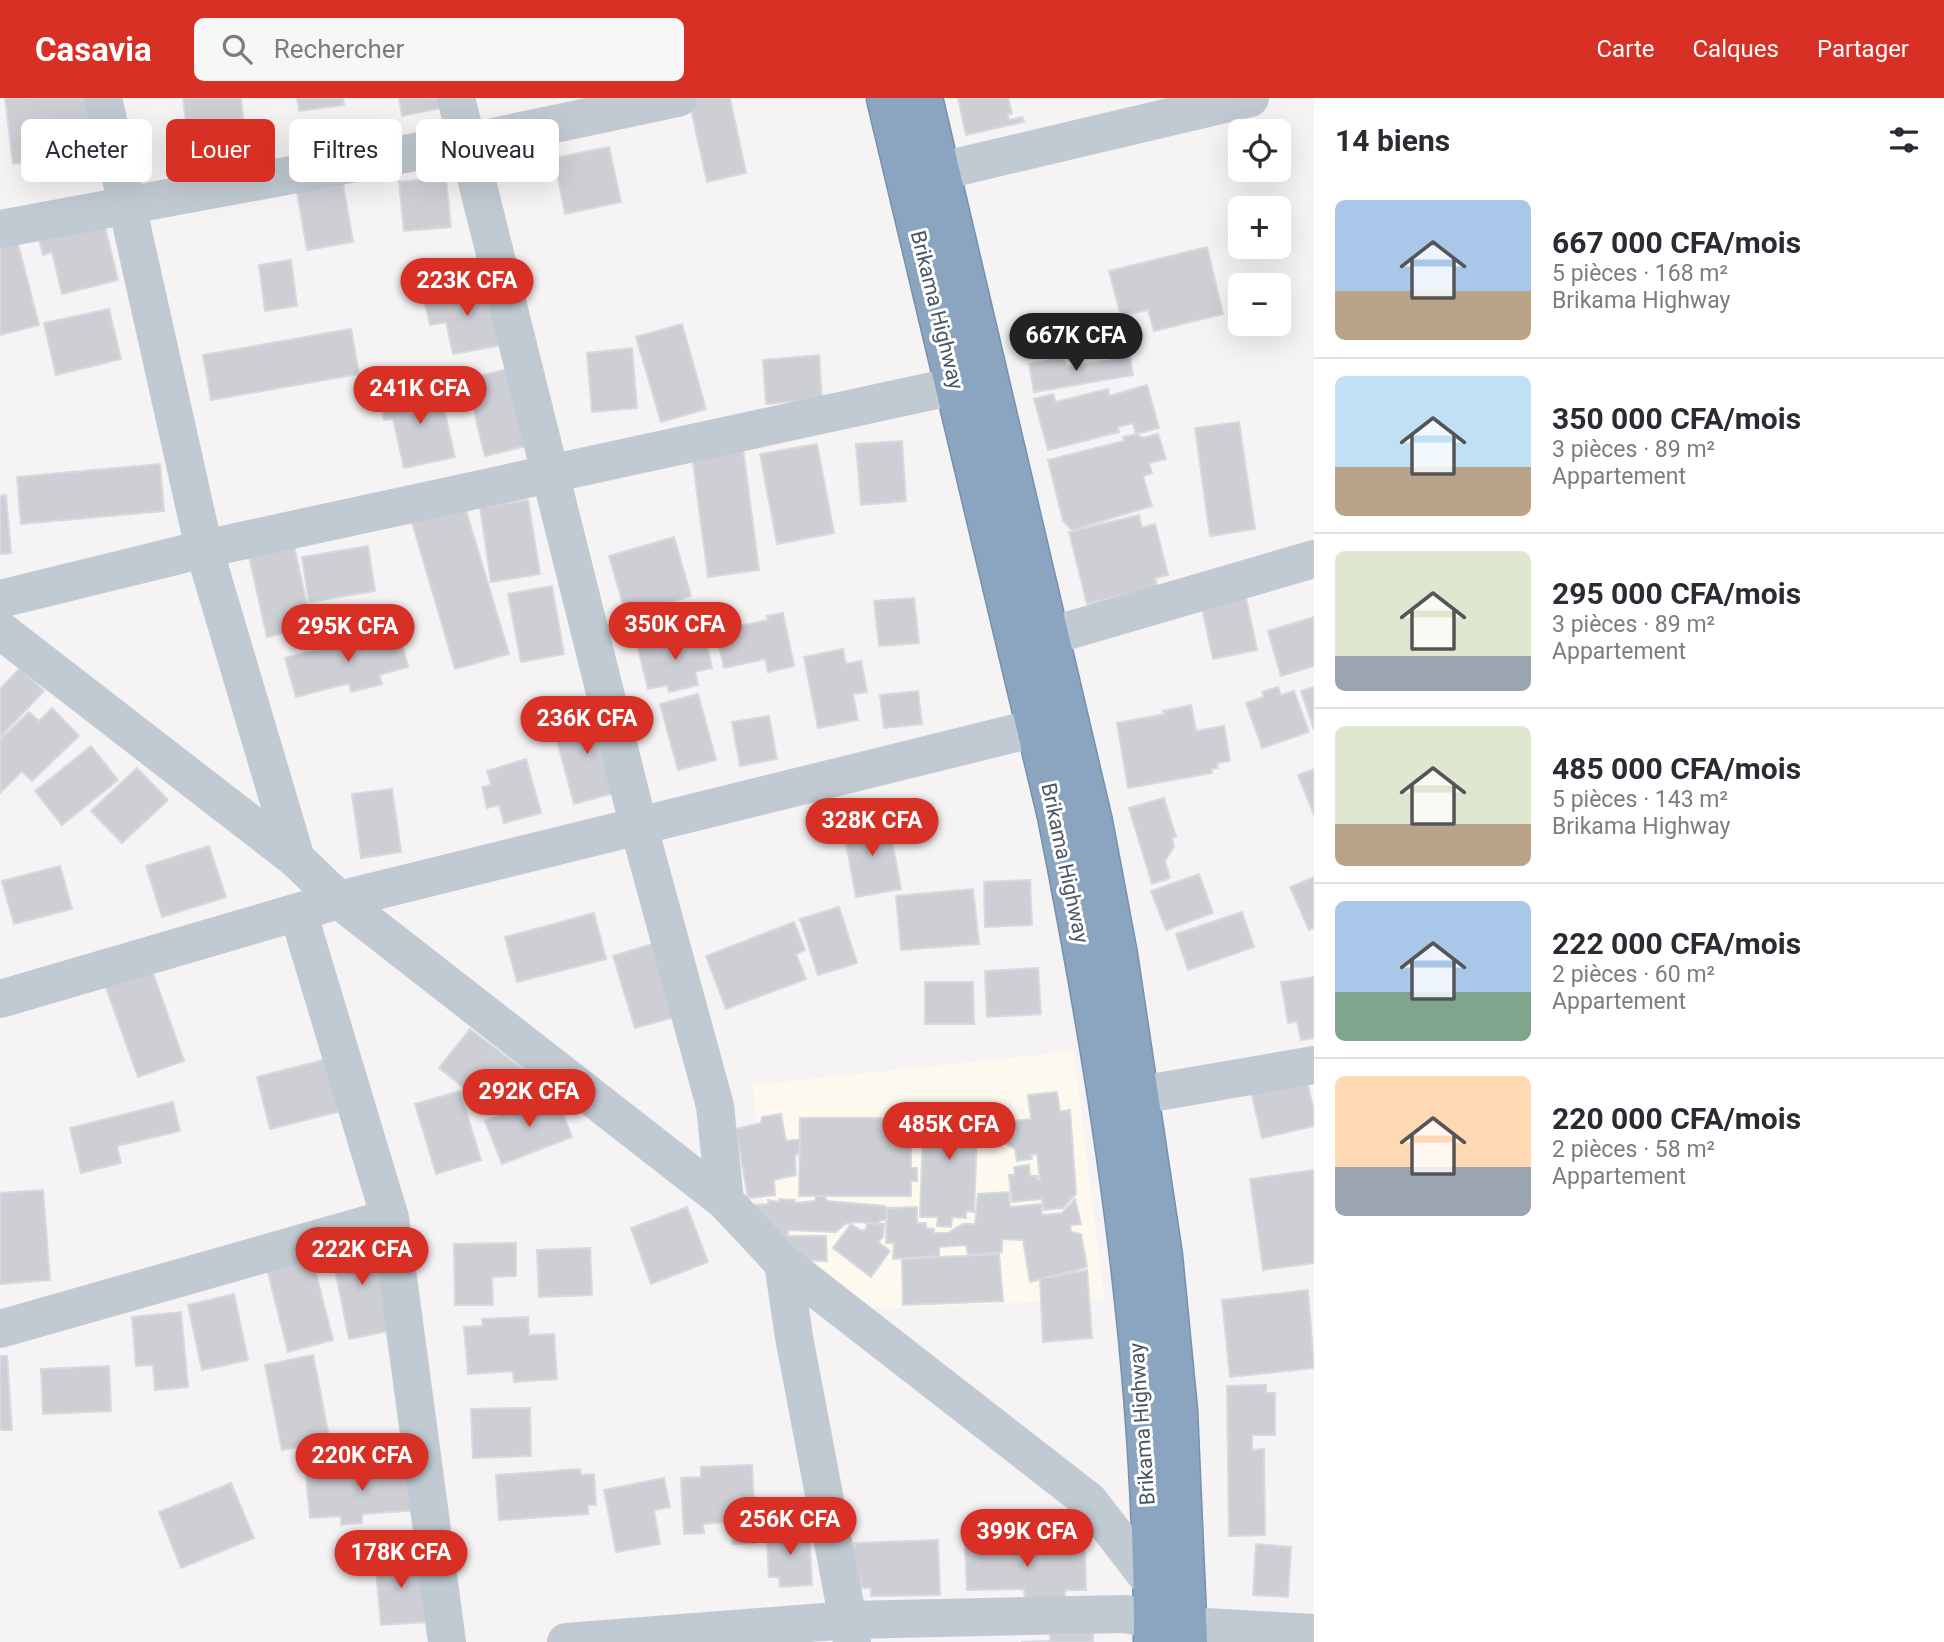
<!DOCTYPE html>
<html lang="fr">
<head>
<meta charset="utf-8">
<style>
  body { margin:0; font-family:Roboto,sans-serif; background:#f7f7f7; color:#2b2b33; height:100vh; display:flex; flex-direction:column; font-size:26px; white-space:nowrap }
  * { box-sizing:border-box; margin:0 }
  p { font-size:23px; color:#7c7c81 }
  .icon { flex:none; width:38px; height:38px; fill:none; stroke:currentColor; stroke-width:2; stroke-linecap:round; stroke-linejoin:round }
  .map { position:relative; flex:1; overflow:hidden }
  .sheet { display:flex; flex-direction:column; background:#fff; width:630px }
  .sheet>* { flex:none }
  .banner { position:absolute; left:21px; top:21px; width:665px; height:63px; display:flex; gap:14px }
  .fabs { position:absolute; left:1228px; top:21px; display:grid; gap:14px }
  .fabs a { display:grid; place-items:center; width:63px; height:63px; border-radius:10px; background:#fff; box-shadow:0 7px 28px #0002; font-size:35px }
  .price { position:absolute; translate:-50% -60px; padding:0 16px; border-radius:24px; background:#d93025; color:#fff; font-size:23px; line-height:46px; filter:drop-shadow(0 2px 4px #0008) }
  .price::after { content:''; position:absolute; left:50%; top:42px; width:21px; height:16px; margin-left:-10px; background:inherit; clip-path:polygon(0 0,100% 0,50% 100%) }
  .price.on { background:#222; color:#fff }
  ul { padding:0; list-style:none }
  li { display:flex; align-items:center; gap:21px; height:175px; padding:0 21px }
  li+li { border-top:2px solid #e1e1e2 }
  li span { display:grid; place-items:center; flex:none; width:196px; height:140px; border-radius:10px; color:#555 }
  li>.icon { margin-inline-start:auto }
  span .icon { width:84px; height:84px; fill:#fffc; stroke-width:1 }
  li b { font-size:30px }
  h2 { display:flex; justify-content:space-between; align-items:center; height:84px; padding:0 21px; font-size:30px }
  .chip { padding:0 24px; border-radius:10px; background:#fff; box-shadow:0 7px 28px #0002; font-size:24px; line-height:63px }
  .chip.on { background:#d93025; color:#fff }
  header { display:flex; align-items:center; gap:42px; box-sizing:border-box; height:98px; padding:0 35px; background:#d93025; color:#fff }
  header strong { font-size:33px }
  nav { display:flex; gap:38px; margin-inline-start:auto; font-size:24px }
  .search { width:490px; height:63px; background:#f7f7f7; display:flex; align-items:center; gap:18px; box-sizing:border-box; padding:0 24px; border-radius:10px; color:#7c7c81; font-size:26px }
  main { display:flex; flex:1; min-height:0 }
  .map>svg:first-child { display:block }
</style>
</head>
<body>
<header>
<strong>Casavia</strong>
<div class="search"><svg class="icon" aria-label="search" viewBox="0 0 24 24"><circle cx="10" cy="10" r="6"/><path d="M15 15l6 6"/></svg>Rechercher</div>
<nav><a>Carte</a><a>Calques</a><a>Partager</a></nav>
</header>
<main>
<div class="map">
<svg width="1314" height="1544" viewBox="0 0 1314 1544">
  <rect width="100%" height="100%" fill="#f5f3f3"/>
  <path fill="#fdf9ef" d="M1074,953l30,248 -232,10 -107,-83 -12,-141z"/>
  <path fill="#cdcfd5" stroke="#d7d9de" stroke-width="2" d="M5,0h85l7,55 -84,11z
    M183,0h58l5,44 -57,7z
    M297,0h46l1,7 -45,6z
    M399,0h39l3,10 -39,8z
    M698,0h32l16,75 -39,9 -18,-82z
    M958,0h50l4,16h-4l1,6 13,-3 2,5 -58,13z
    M609,49l12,55 -56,12 -11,-56z
    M446,79l5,50 -47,4 -5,-49z
    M342,80l11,64 -46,8 -11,-64z
    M103,121l15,61 -56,14 -10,-42 -9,3 -5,-20z
    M16,138l23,89 -39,10v-95z
    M1207,149l16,67 -69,17 -6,-21 -27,6 -12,-45z
    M291,162l6,46 -32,5 -6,-46z
    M490,187l12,60 -49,9 -7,-32 -16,3 -6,-27z
    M109,211l12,50 -65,16 -12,-52z
    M682,226l24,85 -45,13 -25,-85z
    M351,231l8,45 -148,26 -8,-45z
    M632,250l5,60 -45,4 -5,-59z
    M819,257l3,44 -56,5 -3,-44z
    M1130,259l3,18 -99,17 -5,-28 34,-6 4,9z
    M512,270l18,77 -45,11 -19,-77z
    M1147,287l12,43 -23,6 -3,-11 -15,4 1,5 -71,18 -14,-51 19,-5 3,8 52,-13 1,7z
    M439,288l16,71 -51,11 -11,-49 -9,1 -4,-21z
    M1239,324l16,107 -45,7 -15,-108z
    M1136,336l7,4 15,-4 8,25 -17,4 3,10 -9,3 9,30 -80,24 -9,-9 -15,-61 76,-19 -1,-4z
    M902,343l4,60 -45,4 -5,-61z
    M817,346l17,89 -57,11 -17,-90z
    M743,350l16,122 -51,7 -16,-122z
    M160,366l4,47 -143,13 -4,-47z
    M6,397l5,58 -11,1v-58z
    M528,402l12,74 -49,8 -11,-75z
    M465,409l44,147 -54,15 -43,-147z
    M1139,417l3,13 13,-4 13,51 -13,3 2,9 -70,17 -18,-72z
    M292,439l20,90 -45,10 -20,-90z
    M674,439l17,59 -65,19 -17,-59z
    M368,448l7,45 -66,11 -7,-45z
    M552,488l12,68 -43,8 -13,-68z
    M1245,495l12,57 -44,9 -12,-56z
    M914,500l5,45 -40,3 -5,-45z
    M783,515l11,53 -26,6 -3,-13 -41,9 -8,-37 52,-11 -1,-4z
    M1314,519v49l-33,10 -13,-45z
    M398,530l10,39 -29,8 3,9 -31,8 -2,-9 -53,14 -11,-39z
    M704,534l8,36 -17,4 3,13 -29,7 -2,-7 -19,4 -10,-41z
    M843,551l3,15 15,-3 6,31 -14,2 5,26 -40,8 -14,-71z
    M20,570l24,23 -44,46v-48z
    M1278,589l3,8 13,-4 15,41 -47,16 -16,-45 18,-6 -2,-5z
    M1314,589v43l-13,-39z
    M918,593l4,33 -38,4 -4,-33z
    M698,596l18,66 -38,10 -18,-66z
    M1191,607l5,26 28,-5 6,35 -13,2 1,5 -7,1 1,4 -84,15 -11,-65 48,-9 -2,-3z
    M52,610l27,28 -47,45 -10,-10 -22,22v-53l29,-28 10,9z
    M571,615l3,10 33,-9 11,78 -44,12 -23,-86z
    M769,618l8,43 -37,7 -8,-44z
    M91,648l27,34 -56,45 -27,-34z
    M526,661l15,54 -37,10 -5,-18 -12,3 -5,-21 9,-2 -4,-14z
    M137,670l31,32 -46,43 -31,-32z
    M1314,671v46l-16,-40z
    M392,691l9,63 -40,6 -9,-64z
    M1164,700l12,39 -4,1 2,8 -9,15 5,17 -18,6 -23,-76z
    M888,721l13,70 -45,8 -13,-70z
    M209,748l17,51 -64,20 -16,-51z
    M60,768l12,43 -58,15 -12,-43z
    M1199,776l14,39 -47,17 -15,-39z
    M1314,779v51l-5,2 -19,-43z
    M1030,782l2,45 -47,2 -1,-45z
    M973,791l6,55 -78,6 -5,-54z
    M839,809l18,56 -39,12 -18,-56z
    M1242,814l12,35 -66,23 -12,-36z
    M594,815l12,46 -89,23 -12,-45z
    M794,824l11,28 -9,4 10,25 -80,30 -20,-53z
    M659,844l23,73 -47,13 -22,-72z
    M1038,870l3,46 -54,3 -2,-46z
    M152,872l32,91 -46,16 -33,-92z
    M1314,879v61l-13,2 -4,-19 -9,2 -7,-41z
    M925,884h48l1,42h-49z
    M470,931l67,51 -13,17 -14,-10 -17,23 -54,-42z
    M327,961l14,52 -71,18 -13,-52z
    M1306,980l8,32v16l-52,12 -11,-47z
    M460,993l21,69 -45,14 -21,-70z
    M1057,994l3,20 10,-2 6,84 -13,14 -19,2 -2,-11 -30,3 -3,-27h6l-1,-8 15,-2 1,11h7v4h3l-3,-26 -6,1 1,4 -15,2 -2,-12 -9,-5 -2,-22 27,-3 -3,-24z
    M555,995l17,44 -70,27 -17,-43z
    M173,1004l7,29 -63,15 4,17 -40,10 -11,-45z
    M924,1007l54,2 -4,105 -8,-1v7l-14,-1 -1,10 -14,-1 1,-9h-18z
    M781,1016l5,27 14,-2 -1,14 -4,3 1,19 -22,5 1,15 -27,3 -12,-69 25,-6 1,-6z
    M800,1020h111v50h6v13h-6v15h-112z
    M1314,1072v93l-51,7 -13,-91z
    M43,1092l7,90 -50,4v-91z
    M1009,1094l1,15 31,-3 1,11 20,-2 13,-14 6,25 -11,1 1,7 10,2 6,33 -57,15 -7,-42 -21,-1v13l-34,3 -2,-10 -27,2v9l-46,3 1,-16h-8l1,-35 30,-1v16h9v5l8,1v4h14l15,-9h12l3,-30z
    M816,1098h9l2,5 58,5 2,14h-7l-1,4 -22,-2 -12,2 -9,8 -48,-2v6h38l1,25 -39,-1 -35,-55 16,-1 -1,-4 11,2v-3l16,1v3l20,-2z
    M687,1109l21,55 -57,22 -20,-56z
    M867,1125l17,1 -1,13 -5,5 12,9 -19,26 -38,-29 18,-24 11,7 4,-2z
    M376,1138l18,94 -45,9 -19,-95z
    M516,1145v33l-24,1 1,28h-38l-1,-61z
    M590,1150l2,47 -53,2 -2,-47z
    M311,1156l22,86 -45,12 -22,-87z
    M999,1156l4,47 -100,4 -1,-46z
    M1087,1172l5,68 -49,4 -3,-63z
    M1308,1192l6,78 -84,9 -8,-77z
    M234,1196l14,66 -46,10 -14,-65z
    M181,1214l7,75 -33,3 -2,-25 -17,1 -4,-49z
    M528,1219l1,18 25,-1 3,45 -43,3 -1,-11 -45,3 -4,-47 19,-1 -1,-7z
    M313,1257l17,86 -48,9 -17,-85z
    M0,1258h7l5,74h-12z
    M109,1268l2,45 -68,3 -2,-45z
    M1266,1287v8h9v42h-23v15l12,-1 1,86 -36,1 -2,-150z
    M530,1310l1,48 -58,2 -2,-49z
    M416,1367l3,45 -57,4v9l-21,2v-9l-31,2 -4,-45z
    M752,1367l4,78 -23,1 -2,-22 -28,2 1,9 -20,1 -3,-56 20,-1v-10z
    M580,1371l1,6 13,-1 2,31h-8v9l-89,6 -3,-45z
    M664,1380l6,29 -16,3 6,34 -44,8 -12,-62z
    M231,1385l23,55 -73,30 -22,-56z
    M809,1430l3,57 -32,2 -1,-10h-10l-3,-46z
    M938,1442l2,55 -69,1v-8h-10l-1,-9h-10l-1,-31h5v-5z
    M1066,1444v8l19,-1 1,41h-21v11l-40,2 -1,-14 -57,1 -2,-45z
    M1256,1446l35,3 -3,50 -35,-2z
    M420,1456l6,68 -45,3 -6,-67z
    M1093,1535v9h-72l29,-1v-7z"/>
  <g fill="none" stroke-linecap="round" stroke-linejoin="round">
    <defs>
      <path id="highway" d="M886,0l171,718c54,271 97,550 96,826
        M923,0l170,724 25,133 45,301 15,155 10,231"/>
    </defs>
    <use href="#highway" stroke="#7690ad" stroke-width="41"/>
    <path stroke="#c1cad2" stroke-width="38" d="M103,0l101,451 92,310
      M456,0l182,726 77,282 10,95
      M941,73l309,-73
      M0,131l469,-87 209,-44
      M0,501l204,-50 751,-163
      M0,532l296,229 43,41 386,301 58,62 306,238 64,83
      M1050,538l264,-77
      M298,814l92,306 57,424
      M0,901l339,-99 697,-172
      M1140,997l174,-30
      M783,1165l11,74 58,305
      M0,1231l390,-111
      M566,1544l283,-22 276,-6 63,12 126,7"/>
    <use href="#highway" stroke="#8ba5c1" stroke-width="38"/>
  </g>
  <g text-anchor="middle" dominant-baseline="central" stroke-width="6" stroke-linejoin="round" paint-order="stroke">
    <g font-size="21" fill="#4a5661" stroke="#fff">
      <text transform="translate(937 212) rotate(76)">Brikama Highway</text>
      <text transform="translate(1065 765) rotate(78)">Brikama Highway</text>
      <text transform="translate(1142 1326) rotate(-94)">Brikama Highway</text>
    </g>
  </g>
</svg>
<div class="fabs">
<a><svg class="icon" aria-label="locate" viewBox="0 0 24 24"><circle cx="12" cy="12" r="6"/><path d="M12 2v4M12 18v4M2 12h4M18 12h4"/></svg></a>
<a>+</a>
<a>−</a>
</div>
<b class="price" style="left:467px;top:220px">223K CFA</b>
<b class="price on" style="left:1076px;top:275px">667K CFA</b>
<b class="price" style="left:420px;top:328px">241K CFA</b>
<b class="price" style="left:675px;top:564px">350K CFA</b>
<b class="price" style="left:348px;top:566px">295K CFA</b>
<b class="price" style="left:587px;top:658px">236K CFA</b>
<b class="price" style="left:872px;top:760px">328K CFA</b>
<b class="price" style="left:529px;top:1031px">292K CFA</b>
<b class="price" style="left:949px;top:1064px">485K CFA</b>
<b class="price" style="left:362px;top:1189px">222K CFA</b>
<b class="price" style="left:362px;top:1395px">220K CFA</b>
<b class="price" style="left:790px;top:1459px">256K CFA</b>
<b class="price" style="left:1027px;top:1471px">399K CFA</b>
<b class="price" style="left:401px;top:1492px">178K CFA</b>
<div class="banner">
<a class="chip">Acheter</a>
<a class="chip on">Louer</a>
<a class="chip">Filtres</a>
<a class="chip">Nouveau</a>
</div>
</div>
<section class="sheet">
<h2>14 biens<svg class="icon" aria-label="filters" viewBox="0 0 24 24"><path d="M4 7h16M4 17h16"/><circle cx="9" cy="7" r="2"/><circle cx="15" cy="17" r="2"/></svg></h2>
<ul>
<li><span style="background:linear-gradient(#a9c7e8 65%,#b9a48a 0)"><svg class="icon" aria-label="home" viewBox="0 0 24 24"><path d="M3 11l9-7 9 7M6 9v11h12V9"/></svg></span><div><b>667 000 CFA/mois</b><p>5 pièces · 168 m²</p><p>Brikama Highway</p></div></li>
<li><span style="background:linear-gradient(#bfe0f5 65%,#b9a48a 0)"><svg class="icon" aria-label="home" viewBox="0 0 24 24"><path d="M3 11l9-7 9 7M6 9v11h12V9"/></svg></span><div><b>350 000 CFA/mois</b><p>3 pièces · 89 m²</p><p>Appartement</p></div></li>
<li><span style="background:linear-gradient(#dfe7d0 75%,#9aa5b1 0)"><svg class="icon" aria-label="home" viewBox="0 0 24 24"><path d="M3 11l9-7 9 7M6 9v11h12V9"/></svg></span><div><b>295 000 CFA/mois</b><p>3 pièces · 89 m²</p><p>Appartement</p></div></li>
<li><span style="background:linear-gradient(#dfe7d0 70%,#b9a48a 0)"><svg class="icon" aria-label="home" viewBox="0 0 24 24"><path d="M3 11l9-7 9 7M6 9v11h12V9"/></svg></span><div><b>485 000 CFA/mois</b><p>5 pièces · 143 m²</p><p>Brikama Highway</p></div></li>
<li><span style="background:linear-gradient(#a9c7e8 65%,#7fa58c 0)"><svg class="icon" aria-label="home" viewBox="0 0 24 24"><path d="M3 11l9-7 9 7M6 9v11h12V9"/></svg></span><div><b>222 000 CFA/mois</b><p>2 pièces · 60 m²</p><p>Appartement</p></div></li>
<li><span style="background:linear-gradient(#ffd9b3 65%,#9aa5b1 0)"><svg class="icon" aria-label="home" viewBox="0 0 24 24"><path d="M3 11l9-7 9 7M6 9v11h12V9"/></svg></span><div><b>220 000 CFA/mois</b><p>2 pièces · 58 m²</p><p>Appartement</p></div></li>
</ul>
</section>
</main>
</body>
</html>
